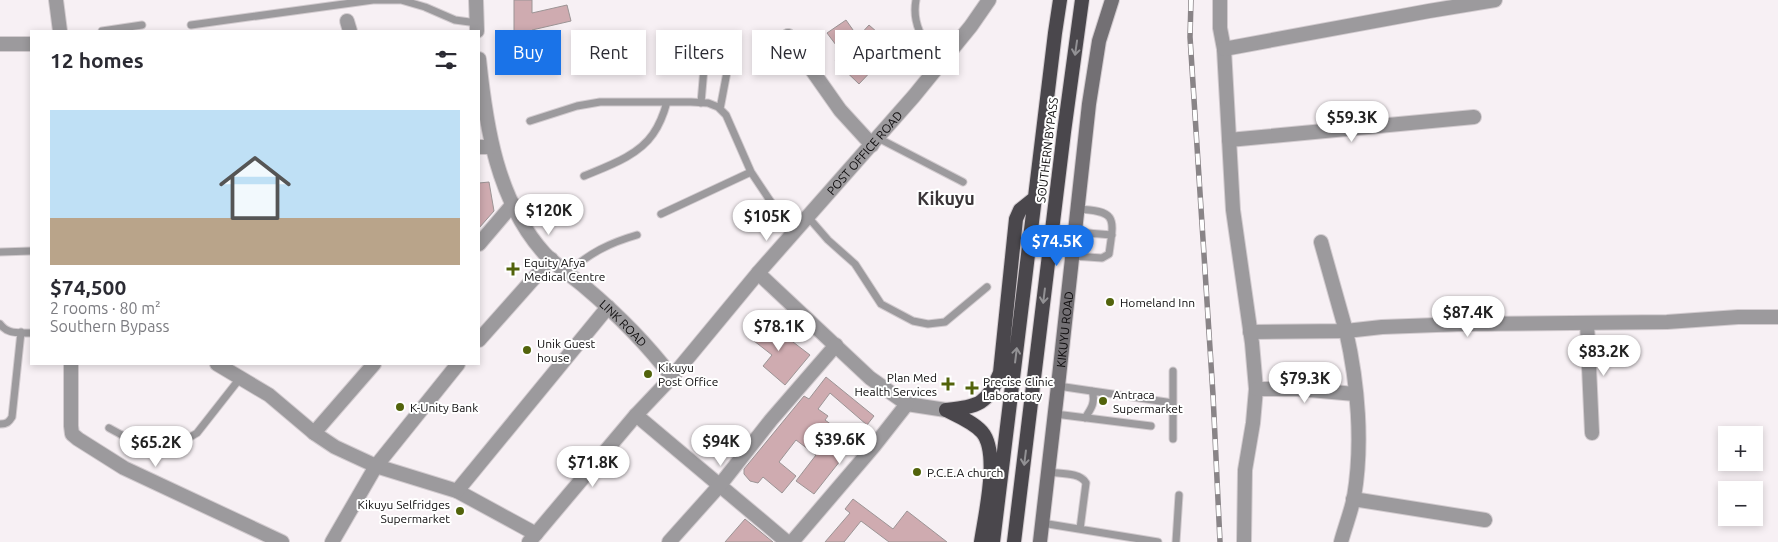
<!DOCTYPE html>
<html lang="en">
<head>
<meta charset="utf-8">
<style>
  body { margin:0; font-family:Ubuntu,sans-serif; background:#f2f2f3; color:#2b2b33; height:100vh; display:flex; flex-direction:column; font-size:19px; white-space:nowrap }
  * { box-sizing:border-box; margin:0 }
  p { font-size:16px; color:#7c7c81 }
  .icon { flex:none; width:28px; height:28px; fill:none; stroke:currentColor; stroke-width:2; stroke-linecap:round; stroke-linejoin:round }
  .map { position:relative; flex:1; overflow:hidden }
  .panel { position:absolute; left:30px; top:30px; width:450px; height:335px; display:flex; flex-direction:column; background:#fff; border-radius:0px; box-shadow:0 2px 8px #0003 }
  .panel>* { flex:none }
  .hud { position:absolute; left:495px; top:30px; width:475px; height:45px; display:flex; gap:10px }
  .fabs { position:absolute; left:1718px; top:426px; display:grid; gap:10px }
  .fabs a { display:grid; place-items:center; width:45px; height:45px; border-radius:0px; background:#fff; box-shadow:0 2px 8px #0003; font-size:25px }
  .price { position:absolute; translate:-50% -42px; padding:0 11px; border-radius:18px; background:#fff; color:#222; font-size:16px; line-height:32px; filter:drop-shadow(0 1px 2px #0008) }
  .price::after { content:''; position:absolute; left:50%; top:30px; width:15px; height:11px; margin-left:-8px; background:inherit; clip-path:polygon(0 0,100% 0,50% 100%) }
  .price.selected { background:#1a73e8; color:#fff }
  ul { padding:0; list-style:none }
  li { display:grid; align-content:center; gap:10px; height:265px; padding:0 20px }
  li span { display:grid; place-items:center; height:155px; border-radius:0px; color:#555 }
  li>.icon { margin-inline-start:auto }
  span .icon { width:90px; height:90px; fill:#fffc; stroke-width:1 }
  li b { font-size:21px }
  h2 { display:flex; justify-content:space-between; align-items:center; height:60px; padding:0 20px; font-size:21px }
  .chip { padding:0 18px; border-radius:0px; background:#fff; box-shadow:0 2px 8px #0003; font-size:18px; line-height:45px }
  .chip.selected { background:#1a73e8; color:#fff }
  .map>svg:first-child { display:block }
</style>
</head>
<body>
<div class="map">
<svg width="1778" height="542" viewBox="0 0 1778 542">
  <rect width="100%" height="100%" fill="#f7f0f4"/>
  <path fill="#cfabb0" stroke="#9c9495" d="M514,0h18v13l35,-8 4,16 -39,9v2h-18z
    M846,20l12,17 11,-12 25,22 -35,37 -24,-23 7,-8 -15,-20z
    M489,182l5,29 -15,17v-45z
    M763,319l47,36 -25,30 -22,-19 9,-11 -23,-18z
    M826,377l48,39 -7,9 -37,-32 -12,16 10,7 -3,4 30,22 -41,52 -18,-13 20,-26 -20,-15 -17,22 17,14 -14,17 -19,-16 -5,6 -8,-2 -6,-7v-5l60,-73 5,3z
    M853,499l40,30 14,-18 40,31h-58l-28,-21 -17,21h-19l25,-29 -5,-4z
    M745,519l28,23h-48z"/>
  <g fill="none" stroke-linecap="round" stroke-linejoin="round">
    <defs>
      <path id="service" d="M916,0c-5,26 10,44 24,65
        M191,25l182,-25h28l24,7 30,13 22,3
        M102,31l40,-6
        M701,103l3,-35 5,-5 13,1 5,8 -7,37
        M530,121l47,-15 23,-4h91l17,1 10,4 8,8 25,57 22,33 24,26
        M878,138l85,44
        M584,176c24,-10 54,-20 69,-42 7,-10 11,-21 14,-32
        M661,214l90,-42
        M808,217l20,23 27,24 26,40 32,17 15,3 17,-2 42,-35
        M1075,232l37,3
        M0,252l31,-1
        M1073,256l29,2 7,-4c5,-36 9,-43 -32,-45
        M568,272c22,-19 41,-29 69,-37
        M0,324c8,11 19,8 31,9
        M1173,371v68
        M1058,386l115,17
        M1055,414l96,12
        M1085,418c6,-9 11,-16 7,-27
        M0,424c7,0 9,-2 12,-7l9,-85
        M109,428l44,24h12l32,-19 44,-56
        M1048,472c11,2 32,0 38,11l-6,46
        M1042,523l116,19
        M1176,542l3,-47"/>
      <g id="minor">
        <path d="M56,0l4,31"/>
        <path d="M476,0l1,31"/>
        <path d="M1220,0v28l4,21 9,161 19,133 4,46 -3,34 -8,47 -1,72"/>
        <path d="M347,21l3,10"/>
        <path d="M788,36l52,74 32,35"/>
        <path d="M0,44h31"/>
        <path d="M1224,49l205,-38 66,-11"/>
        <path id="s1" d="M479,59c7,68 18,141 65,194 10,11 29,24 41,34 32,27 62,57 87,90"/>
        <path d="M1229,140l245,-23"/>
        <path d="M479,147h13"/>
        <path d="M479,244l34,-40"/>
        <path d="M758,273l112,105 37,26 39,6"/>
        <path d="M1587,323l5,110"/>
        <path d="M1250,332l96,-1 -25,-89"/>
        <path d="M479,340l72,-81"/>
        <path d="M71,364v62l1,8 6,5 46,29 158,74"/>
        <path d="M217,364l52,31 45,38 21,14 41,19 81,25 79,43"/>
        <path d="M1256,389h42l57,5"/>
        <path d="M636,415l151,127"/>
        <path d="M314,433l60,-69"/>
        <path d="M457,491l151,-184"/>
        <path d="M1353,499l132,21"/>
        <path d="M332,542l44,-76 82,-102"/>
        <path d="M669,542l51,-57 51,-65 65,-75"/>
        <path d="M792,542l82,-96 33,-42"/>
        <path d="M1341,542c4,-15 10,-30 13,-45 9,-53 4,-113 -8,-166l36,-4 81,-3 204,-2 71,-5h40"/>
      </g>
      <g id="tertiary">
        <path id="s2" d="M529,542l107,-127 36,-38 86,-104 156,-177 57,-70 18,-26"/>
      </g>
      <g id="secondary">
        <path id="s3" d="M1040,542l18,-156 31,-282 10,-63 13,-41"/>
      </g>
      <path id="trunk" d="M946,410c33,-4 41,-5 54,-37l16,-154 4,-9 15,-12
        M946,410c12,6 27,12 36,22 18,21 3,83 -1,110
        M993,542l62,-509 5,-33
        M1014,542l50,-410 18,-132"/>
    </defs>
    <use href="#service" stroke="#d2cbcf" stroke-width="9"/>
    <use href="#minor" stroke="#d2cbcf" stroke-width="16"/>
    <use href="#tertiary" stroke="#d2cbcf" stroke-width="16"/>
    <use href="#secondary" stroke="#d2cbcf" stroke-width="16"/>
    <use href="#trunk" stroke="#d2cbcf" stroke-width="16"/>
    <use href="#service" stroke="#9c9a9d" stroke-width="7"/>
    <use href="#minor" stroke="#9c9a9d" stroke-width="14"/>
    <use href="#tertiary" stroke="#9c9a9d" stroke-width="14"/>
    <use href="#secondary" stroke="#737074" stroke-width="14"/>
    <use href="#trunk" stroke="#4a474c" stroke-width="14"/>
    <defs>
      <path id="rail" d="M1191,0l-1,37 23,358 7,147"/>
    </defs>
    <use href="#rail" stroke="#898487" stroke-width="5.5"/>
    <use href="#rail" stroke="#fff" stroke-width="4" stroke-dasharray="11" stroke-linecap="butt"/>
  </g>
  <defs><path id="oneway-shaft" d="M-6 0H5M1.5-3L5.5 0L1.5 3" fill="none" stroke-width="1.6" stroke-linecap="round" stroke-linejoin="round" transform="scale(1.25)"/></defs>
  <g stroke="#929194">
    <use href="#oneway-shaft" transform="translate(1076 48) rotate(98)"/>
    <use href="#oneway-shaft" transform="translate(1044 296) rotate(97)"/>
    <use href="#oneway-shaft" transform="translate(1016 355) rotate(-83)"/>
    <use href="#oneway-shaft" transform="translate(1025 458) rotate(97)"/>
  </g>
  <g fill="#52630b" stroke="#fff" stroke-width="2">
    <path d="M510.5 261.5h5v5h5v5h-5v5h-5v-5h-5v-5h5z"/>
    <circle cx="1110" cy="302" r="5"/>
    <circle cx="527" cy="350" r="5"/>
    <circle cx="648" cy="374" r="5"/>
    <path d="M945.5 376.5h5v5h5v5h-5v5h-5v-5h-5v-5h5z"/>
    <path d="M969.5 380.5h5v5h5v5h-5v5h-5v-5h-5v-5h5z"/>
    <circle cx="1103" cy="401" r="5"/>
    <circle cx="400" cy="407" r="5"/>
    <circle cx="917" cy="472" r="5"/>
    <circle cx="460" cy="511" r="5"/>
  </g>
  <g text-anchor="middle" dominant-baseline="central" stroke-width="4" stroke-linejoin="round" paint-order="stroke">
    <g font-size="12" fill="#0d0b0c" stroke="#fff">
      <text transform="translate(1047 150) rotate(-83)">SOUTHERN BYPASS</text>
      <text stroke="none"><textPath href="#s2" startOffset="514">POST OFFICE ROAD</textPath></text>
      <text stroke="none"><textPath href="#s1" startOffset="314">LINK ROAD</textPath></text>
      <text stroke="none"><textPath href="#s3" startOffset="214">KIKUYU ROAD</textPath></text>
    </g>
    <g font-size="12" fill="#0d0b0c" stroke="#fff" text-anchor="start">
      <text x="524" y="262">Equity Afya<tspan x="524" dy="14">Medical Centre</tspan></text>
      <text x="1120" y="302">Homeland Inn</text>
      <text x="537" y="343">Unik Guest<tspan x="537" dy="14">house</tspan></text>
      <text x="658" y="367">Kikuyu<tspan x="658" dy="14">Post Office</tspan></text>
      <text x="937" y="377" text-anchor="end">Plan Med<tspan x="937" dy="14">Health Services</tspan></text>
      <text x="983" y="381">Precise Clinic<tspan x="983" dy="14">Laboratory</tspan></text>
      <text x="1113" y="394">Antraca<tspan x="1113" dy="14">Supermarket</tspan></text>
      <text x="410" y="407">K-Unity Bank</text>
      <text x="927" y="472">P.C.E.A church</text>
      <text x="450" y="504" text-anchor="end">Kikuyu Selfridges<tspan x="450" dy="14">Supermarket</tspan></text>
    </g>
    <g font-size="18" font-weight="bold" fill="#3a3538" stroke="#fff">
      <text x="946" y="198">Kikuyu</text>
    </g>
  </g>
</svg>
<div class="fabs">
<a>+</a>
<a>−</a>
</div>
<b class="price" style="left:1352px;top:143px">$59.3K</b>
<b class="price" style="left:549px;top:236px">$120K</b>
<b class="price" style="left:767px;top:242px">$105K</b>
<b class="price selected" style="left:1057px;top:267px">$74.5K</b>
<b class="price" style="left:1468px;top:338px">$87.4K</b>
<b class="price" style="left:779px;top:352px">$78.1K</b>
<b class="price" style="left:1604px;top:377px">$83.2K</b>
<b class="price" style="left:1305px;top:404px">$79.3K</b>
<b class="price" style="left:840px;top:465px">$39.6K</b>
<b class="price" style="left:721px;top:467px">$94K</b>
<b class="price" style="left:156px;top:468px">$65.2K</b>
<b class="price" style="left:593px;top:488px">$71.8K</b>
<div class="hud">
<a class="chip selected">Buy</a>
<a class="chip">Rent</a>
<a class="chip">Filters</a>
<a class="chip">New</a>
<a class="chip">Apartment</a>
</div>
<section class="panel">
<h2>12 homes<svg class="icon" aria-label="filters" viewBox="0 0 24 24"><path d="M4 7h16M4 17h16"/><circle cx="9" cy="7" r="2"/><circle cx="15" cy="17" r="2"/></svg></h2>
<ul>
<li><span style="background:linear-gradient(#bfe0f5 70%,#b9a48a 0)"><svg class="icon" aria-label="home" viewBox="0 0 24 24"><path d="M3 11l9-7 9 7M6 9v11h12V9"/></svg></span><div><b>$74,500</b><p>2 rooms · 80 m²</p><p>Southern Bypass</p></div></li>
</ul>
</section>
</div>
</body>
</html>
